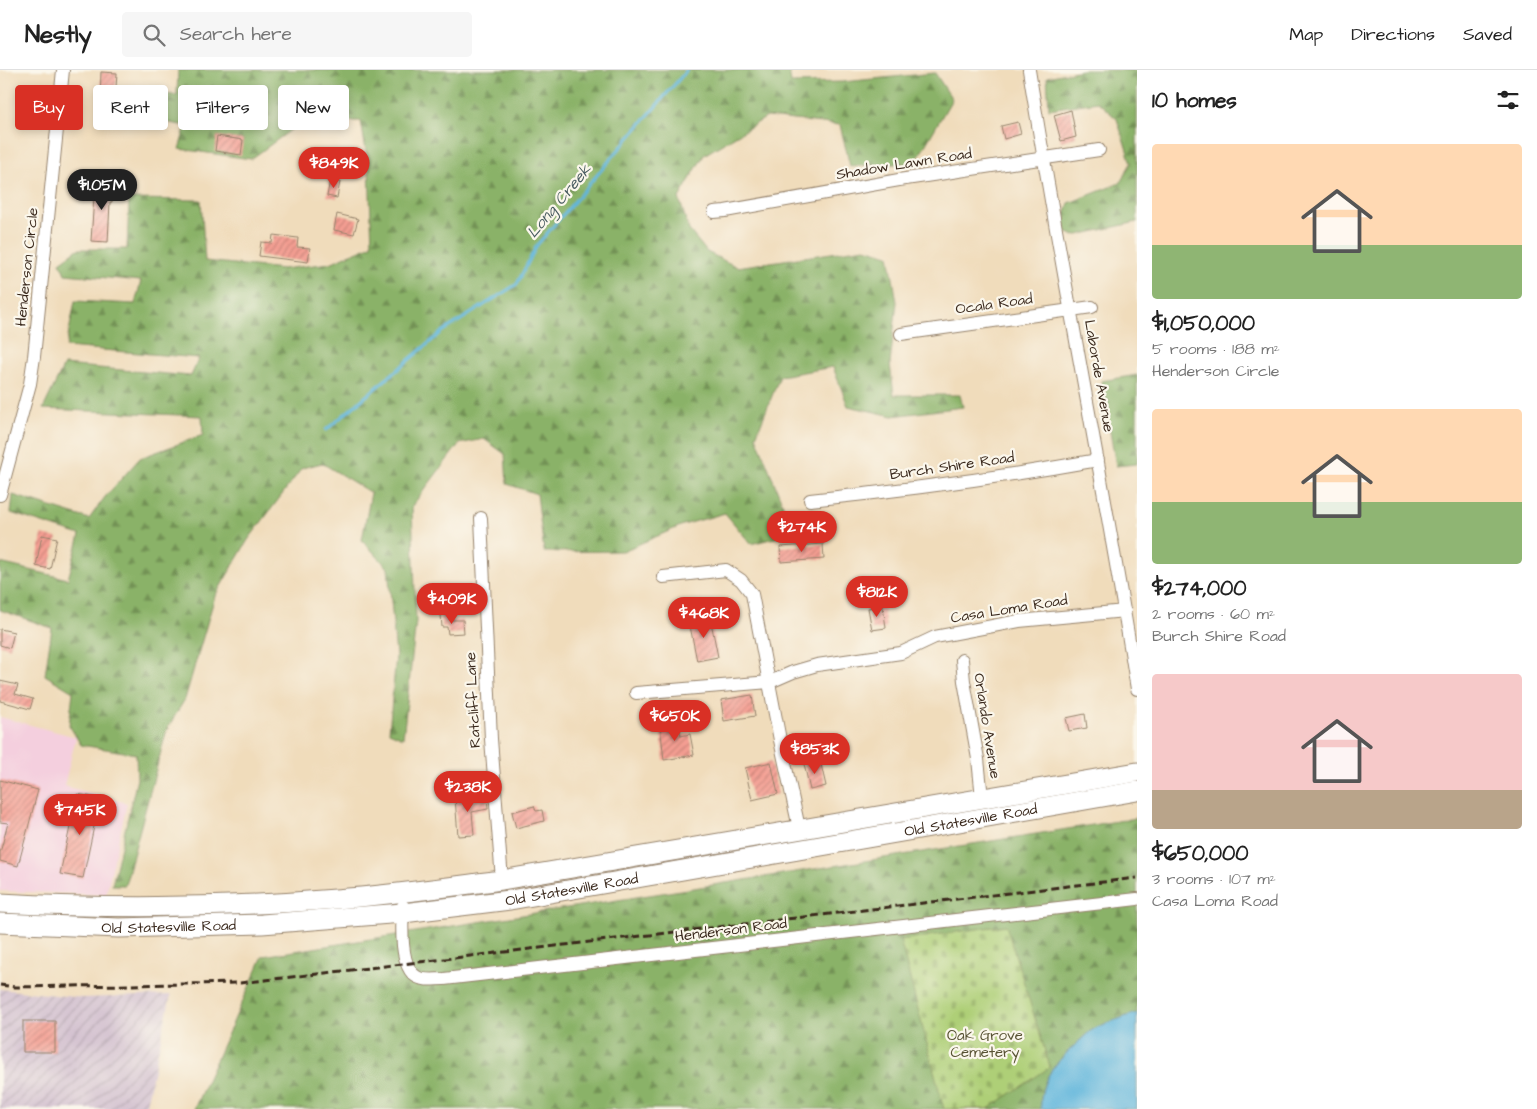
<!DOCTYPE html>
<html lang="en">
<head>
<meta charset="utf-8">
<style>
  body { margin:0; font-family:"Architects Daughter",sans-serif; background:#f6f6f6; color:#222; height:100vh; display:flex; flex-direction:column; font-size:19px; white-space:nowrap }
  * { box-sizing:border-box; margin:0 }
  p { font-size:16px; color:#767676 }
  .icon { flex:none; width:28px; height:28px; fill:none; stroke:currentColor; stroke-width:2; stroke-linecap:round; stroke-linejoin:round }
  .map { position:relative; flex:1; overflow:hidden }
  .panel { display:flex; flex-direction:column; background:#fff; width:400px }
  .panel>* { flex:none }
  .hud { position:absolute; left:15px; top:15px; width:475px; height:45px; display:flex; gap:10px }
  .price { position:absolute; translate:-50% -42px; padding:0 11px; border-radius:18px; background:#d93025; color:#fff; font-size:16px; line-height:32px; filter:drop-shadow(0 1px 2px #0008) }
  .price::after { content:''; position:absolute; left:50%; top:30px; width:15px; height:11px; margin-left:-8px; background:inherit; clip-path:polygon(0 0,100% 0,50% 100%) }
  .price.on { background:#222; color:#fff }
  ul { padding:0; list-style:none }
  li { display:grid; align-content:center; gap:10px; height:265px; padding:0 15px }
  li span { display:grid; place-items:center; height:155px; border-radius:5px; color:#555 }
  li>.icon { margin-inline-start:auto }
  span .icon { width:90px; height:90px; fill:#fffc; stroke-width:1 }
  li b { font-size:21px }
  h2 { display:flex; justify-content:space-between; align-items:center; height:60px; padding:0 15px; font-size:21px }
  .pill { padding:0 18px; border-radius:5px; background:#fff; box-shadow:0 2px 8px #0003; font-size:18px; line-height:45px }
  .pill.on { background:#d93025; color:#fff }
  header { display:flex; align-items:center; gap:30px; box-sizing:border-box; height:70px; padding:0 25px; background:#fff; border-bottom:1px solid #e0e0e0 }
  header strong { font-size:24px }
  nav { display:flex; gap:28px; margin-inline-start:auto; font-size:18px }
  .search { width:350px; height:45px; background:#f6f6f6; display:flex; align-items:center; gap:12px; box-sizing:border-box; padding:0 18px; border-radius:5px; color:#767676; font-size:19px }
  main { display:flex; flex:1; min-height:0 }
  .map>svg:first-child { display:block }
</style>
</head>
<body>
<header>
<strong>Nestly</strong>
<div class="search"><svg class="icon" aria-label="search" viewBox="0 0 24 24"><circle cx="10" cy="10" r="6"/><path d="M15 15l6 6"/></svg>Search here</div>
<nav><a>Map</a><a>Directions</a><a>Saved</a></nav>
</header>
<main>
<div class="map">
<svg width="1137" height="1039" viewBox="0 0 1137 1039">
  <defs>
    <pattern id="industrial-furrows" width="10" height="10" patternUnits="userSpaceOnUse" patternTransform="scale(1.25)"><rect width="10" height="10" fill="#d0bdce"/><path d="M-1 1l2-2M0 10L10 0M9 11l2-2" fill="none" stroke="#aa9aa7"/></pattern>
    <pattern id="forest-firs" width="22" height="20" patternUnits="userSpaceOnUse" patternTransform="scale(1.25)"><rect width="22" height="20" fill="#8ab268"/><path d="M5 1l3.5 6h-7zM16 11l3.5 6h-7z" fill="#729155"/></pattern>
    <pattern id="cemetery-stones" width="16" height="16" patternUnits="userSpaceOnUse" patternTransform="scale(1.25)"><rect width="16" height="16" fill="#aecf77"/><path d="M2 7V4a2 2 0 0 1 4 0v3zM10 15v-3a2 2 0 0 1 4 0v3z" fill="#97b266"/></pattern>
    <pattern id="building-hatch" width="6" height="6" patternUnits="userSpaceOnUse" patternTransform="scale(1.25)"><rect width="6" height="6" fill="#f49e92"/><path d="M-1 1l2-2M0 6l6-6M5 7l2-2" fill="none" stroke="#c78177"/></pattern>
  </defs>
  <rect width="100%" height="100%" fill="#fbf7ec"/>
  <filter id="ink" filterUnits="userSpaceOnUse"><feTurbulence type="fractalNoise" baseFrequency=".02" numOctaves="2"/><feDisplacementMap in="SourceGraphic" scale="10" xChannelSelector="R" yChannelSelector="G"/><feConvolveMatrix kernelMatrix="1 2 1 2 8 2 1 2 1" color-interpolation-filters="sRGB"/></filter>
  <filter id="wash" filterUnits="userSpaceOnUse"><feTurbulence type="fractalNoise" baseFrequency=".0096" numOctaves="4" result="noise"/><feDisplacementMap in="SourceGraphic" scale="20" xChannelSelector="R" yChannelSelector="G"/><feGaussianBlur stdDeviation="1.12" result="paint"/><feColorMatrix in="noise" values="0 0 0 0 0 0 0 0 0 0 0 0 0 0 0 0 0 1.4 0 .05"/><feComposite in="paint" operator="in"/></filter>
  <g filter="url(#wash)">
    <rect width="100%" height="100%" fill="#f0dcbb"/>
    <path fill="#f4cfde" d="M0,647l76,20 -12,49 63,17 -21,92 -106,-4z"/>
    <path fill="url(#industrial-furrows)" d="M0,919l83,9 88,-3 -26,114h-145z"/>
    <path fill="url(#forest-firs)" stroke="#626e43" d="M178,0h611l2,13 51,-1 93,-9 17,26 -37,64 -65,3 -10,-41 -73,-8 -63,38 -25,43 10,32 18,22 30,15 128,-19 24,7 8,47 -7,62 4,31h66l3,12 -70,9 -45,-10 -15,-39 -53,9 -24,60 38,97 -43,11 -26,-31 -42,12 -60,26 -79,1 -7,-58 -30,-10 -2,-30 -21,-15 -25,5 -47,62 4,115 -13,117 -14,-6 7,-76 -8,-88 -26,-28 9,-47 -49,-30 -20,5 -54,72 -33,56 -30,103 -18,30 -42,156h-13l25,-106 -1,-25 -55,-9 -12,-20 4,-33 -28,-17 7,-47 -52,-18v-47l68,16 12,-44 -69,-22 2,-18 76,24 16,-22 35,-39 63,-23 -1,-19 -159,-7 21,-44 127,11 8,-18 -133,-11 9,-46 60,3 6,-23 -76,-7 -5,-12 18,-13h49l2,-50 72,1 4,61 78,8 47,-6 42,-18 -3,-76 -8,-48h-58l-52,38 -72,-10 7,-23 -52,-10v-23l43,2z
      M1082,0h55v152l-63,14 -14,-7 9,-26 51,-20 11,-20 -14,-44 -19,-17 -49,7 -2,-32z
      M1137,305v89l-21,2 -15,-85z
      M1137,748v195c-14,4 -27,9 -40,14 -8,4 -14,11 -21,17 -20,19 -37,35 -35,65h-847l69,-153z"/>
    <path fill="url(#cemetery-stones)" stroke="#747c4a" d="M1006,855l44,142 -62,42h-44l-44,-169z"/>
    <path fill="#60b6dc" stroke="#4e707d" d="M1137,943v96h-96c-2,-30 15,-46 35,-65 7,-6 13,-13 21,-17 13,-5 26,-10 40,-14z"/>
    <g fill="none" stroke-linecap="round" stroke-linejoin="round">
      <path stroke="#60b6dc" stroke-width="3" d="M326,360l116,-98 75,-48 20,-39 150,-175"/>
    </g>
    <g id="blocks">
      <path fill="url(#building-hatch)" d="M101,2l16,1 -2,29 -15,-1z
        M1071,40l5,27 -15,4 -7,-26z
        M1018,52l3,12 -17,5 -3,-13z
        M217,66l26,4 -2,15 -26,-4z
        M330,110l10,2 -3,16 -10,-2z
        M95,111h18l-1,21h-2l-2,40 -17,-1z
        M337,144l21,5 -4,15 -20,-4z
        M273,165l25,3 -1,9 13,1 -2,14 -49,-6 2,-14 11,1z
        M42,465l15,3 -7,31 -14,-3z
        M823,474l1,15 -43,3 -1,-15z
        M883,536l3,22 -14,2 -4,-22z
        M451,544l1,6h11l1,13 -16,1 -1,-7h-5l-1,-12z
        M710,547l8,40 -21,4 -8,-40z
        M0,559l14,3 -4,16 -10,-3z
        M0,611l18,4 -3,9 18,5 -3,10 -30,-8z
        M752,625l3,21 -31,5 -3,-21z
        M1085,644l2,14 -18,3 -3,-13z
        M678,651l3,15 9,-2 4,21 -30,5 -4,-36z
        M820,690l6,26 -16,4 -6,-26z
        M771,692l7,32 -26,6 -7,-32z
        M0,710l38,10 -20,76 -18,-5v-8l8,-30 -8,-1z
        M77,724l23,4 -17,80 -23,-4z
        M471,726v3l16,-2 1,12 -16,3 2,23 -16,1 -3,-38z
        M534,736l2,5 6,-1 2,11 -28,7 -4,-16z
        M23,951h32v31h-32z"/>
    </g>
  </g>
  <g filter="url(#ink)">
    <use href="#blocks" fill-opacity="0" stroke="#96836c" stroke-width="1"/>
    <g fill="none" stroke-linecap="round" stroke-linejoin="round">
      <defs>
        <path id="minor" d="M1029,0c33,207 75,412 108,619
          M714,142l11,-1 174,-31 200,-30
          M901,264l191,-27
          M0,425l30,-111 4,-27 29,-287
          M810,430c97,-10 193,-23 288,-40
          M481,448l10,221 11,141
          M663,507l63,-7 15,10 11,14 28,146 19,88
          M962,590l2,21 14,78 4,39
          M636,623l134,-11 23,-10 24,-7 84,-12 34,-16 84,-16 106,-10
          M403,836c-1,18 -4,61 14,71 7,4 18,2 27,2l693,-80"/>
        <g id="primary">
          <path d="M0,833c112,6 225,5 336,-4 56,-4 111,-12 166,-19l635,-108"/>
          <path id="s1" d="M0,853l119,5 143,-4 141,-11 107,-13 627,-109"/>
        </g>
      </defs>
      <use href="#minor" stroke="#96836c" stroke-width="14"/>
      <use href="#primary" stroke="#96836c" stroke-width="21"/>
      <use href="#minor" stroke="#fff" stroke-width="12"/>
      <use href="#primary" stroke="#fff" stroke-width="19"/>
      <path stroke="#3b2a1e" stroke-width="3" stroke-dasharray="8 4" stroke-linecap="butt" d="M0,915l15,2 225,-4 897,-105"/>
    </g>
  </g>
  <g text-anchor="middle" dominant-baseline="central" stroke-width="4.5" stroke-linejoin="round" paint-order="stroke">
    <g font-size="15" fill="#3b2a1e" stroke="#fbf7ec">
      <text transform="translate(904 94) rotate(-9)">Shadow Lawn Road</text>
      <text transform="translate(27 197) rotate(-84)">Henderson Circle</text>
      <text transform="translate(994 234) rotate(-8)">Ocala Road</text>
      <text transform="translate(1099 306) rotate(80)">Laborde Avenue</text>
      <text transform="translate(952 396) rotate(-8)">Burch Shire Road</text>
      <text transform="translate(1009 539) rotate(-9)">Casa Loma Road</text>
      <text transform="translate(473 630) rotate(-93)">Ratcliff Lane</text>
      <text transform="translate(987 656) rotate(81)">Orlando Avenue</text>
      <text stroke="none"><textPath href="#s1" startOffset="979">Old Statesville Road</textPath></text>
      <text stroke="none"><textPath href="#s1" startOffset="574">Old Statesville Road</textPath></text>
      <text stroke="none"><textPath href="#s1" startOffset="169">Old Statesville Road</textPath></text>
      <text transform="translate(731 860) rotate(-7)">Henderson Road</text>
    </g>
    <g font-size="15" fill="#585334" stroke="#fbf7ec">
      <text x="985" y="965">Oak Grove<tspan x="985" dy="17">Cemetery</tspan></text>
    </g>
    <g font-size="16" font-style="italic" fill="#485b60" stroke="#fbf7ec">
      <text transform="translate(559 131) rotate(-50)">Long Creek</text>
    </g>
  </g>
</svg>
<b class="price" style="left:334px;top:119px">$849K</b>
<b class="price on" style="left:102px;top:141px">$1.05M</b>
<b class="price" style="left:802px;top:483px">$274K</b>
<b class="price" style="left:877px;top:548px">$812K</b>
<b class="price" style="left:452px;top:555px">$409K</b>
<b class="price" style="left:704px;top:569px">$468K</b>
<b class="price" style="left:675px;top:672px">$650K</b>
<b class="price" style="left:815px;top:705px">$853K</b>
<b class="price" style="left:468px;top:743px">$238K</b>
<b class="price" style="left:80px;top:766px">$745K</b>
<div class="hud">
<a class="pill on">Buy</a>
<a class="pill">Rent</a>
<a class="pill">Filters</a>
<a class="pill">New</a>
</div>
</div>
<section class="panel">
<h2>10 homes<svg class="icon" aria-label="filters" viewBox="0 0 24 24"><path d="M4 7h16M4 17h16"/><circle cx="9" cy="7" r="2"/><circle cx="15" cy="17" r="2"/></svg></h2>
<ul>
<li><span style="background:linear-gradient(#ffd9b3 65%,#8fb573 0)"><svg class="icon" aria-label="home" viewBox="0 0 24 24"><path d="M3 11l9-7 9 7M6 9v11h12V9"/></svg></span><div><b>$1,050,000</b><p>5 rooms · 188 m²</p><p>Henderson Circle</p></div></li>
<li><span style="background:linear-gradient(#ffd9b3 60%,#8fb573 0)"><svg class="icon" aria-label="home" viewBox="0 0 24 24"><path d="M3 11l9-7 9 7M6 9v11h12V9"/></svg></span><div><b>$274,000</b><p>2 rooms · 60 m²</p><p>Burch Shire Road</p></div></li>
<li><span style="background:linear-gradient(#f6c9c9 75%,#b9a48a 0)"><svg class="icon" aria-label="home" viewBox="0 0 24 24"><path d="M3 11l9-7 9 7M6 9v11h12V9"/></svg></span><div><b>$650,000</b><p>3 rooms · 107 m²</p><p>Casa Loma Road</p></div></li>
</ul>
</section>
</main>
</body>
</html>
